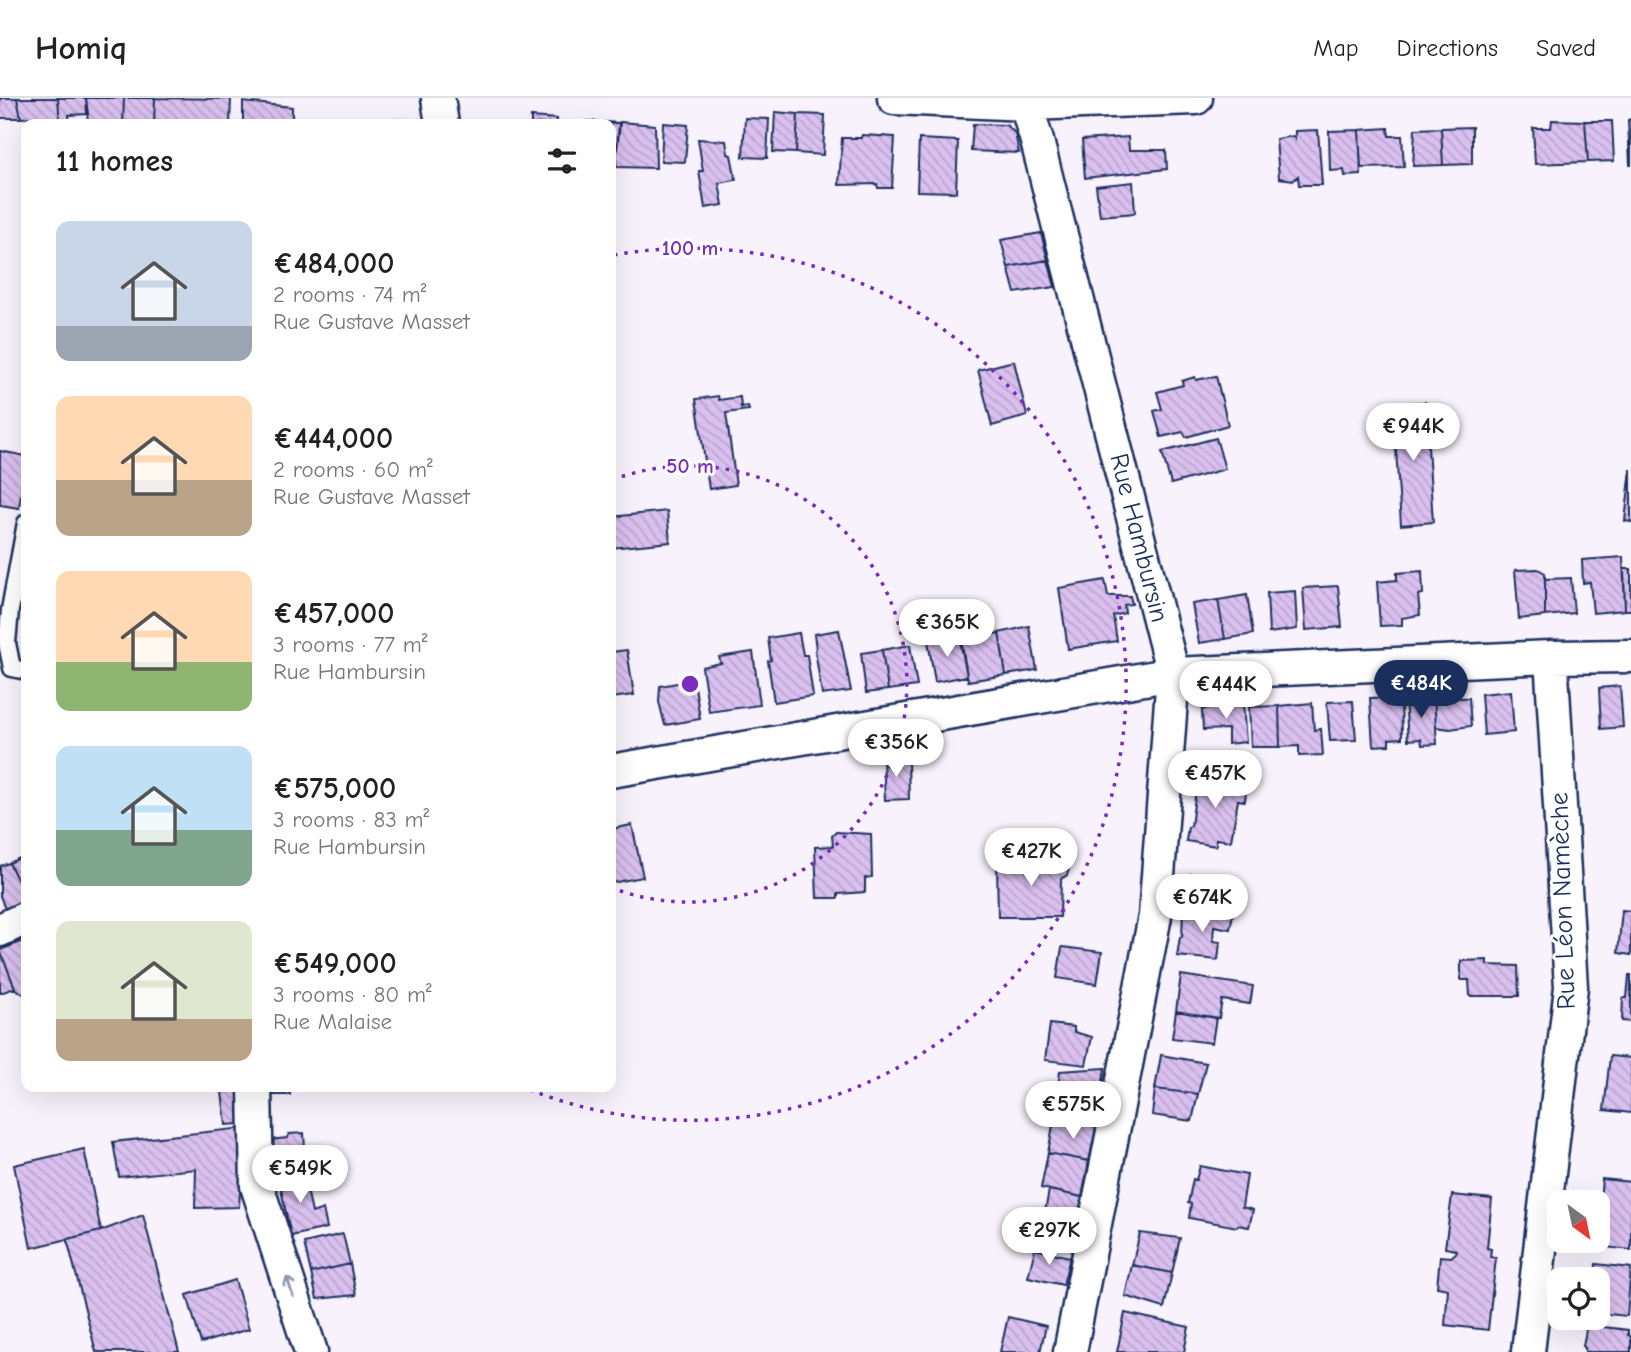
<!DOCTYPE html>
<html lang="en">
<head>
<meta charset="utf-8">
<style>
  body { margin:0; font-family:"Comic Neue",sans-serif; background:#f6f6f6; color:#222; height:100vh; display:flex; flex-direction:column; font-size:26px; white-space:nowrap }
  * { box-sizing:border-box; margin:0 }
  p { font-size:23px; color:#767676 }
  .icon { flex:none; width:38px; height:38px; fill:none; stroke:currentColor; stroke-width:2; stroke-linecap:round; stroke-linejoin:round }
  .map { position:relative; flex:1; overflow:hidden }
  .sheet { position:absolute; left:21px; top:21px; width:595px; height:973px; display:flex; flex-direction:column; background:#fff; border-radius:14px; box-shadow:0 7px 28px #0002 }
  .sheet>* { flex:none }
  .needle { width:46px; rotate:147deg }
  .controls { position:absolute; left:1547px; top:1092px; display:grid; gap:14px }
  .controls a { display:grid; place-items:center; width:63px; height:63px; border-radius:14px; background:#fff; box-shadow:0 7px 28px #0002; font-size:35px }
  .price { position:absolute; translate:-50% -60px; padding:0 16px; border-radius:24px; background:#fff; color:#222; font-size:23px; line-height:46px; filter:drop-shadow(0 2px 4px #0008) }
  .price::after { content:''; position:absolute; left:50%; top:42px; width:21px; height:16px; margin-left:-10px; background:inherit; clip-path:polygon(0 0,100% 0,50% 100%) }
  .price.current { background:#1b2f5e; color:#fff }
  ul { padding:0; list-style:none }
  li { display:flex; align-items:center; gap:21px; height:175px; padding:0 35px }
  li span { display:grid; place-items:center; flex:none; width:196px; height:140px; border-radius:14px; color:#555 }
  li>.icon { margin-inline-start:auto }
  span .icon { width:84px; height:84px; fill:#fffc; stroke-width:1 }
  li b { font-size:30px }
  h2 { display:flex; justify-content:space-between; align-items:center; height:84px; padding:0 35px; font-size:30px }
  header { display:flex; align-items:center; gap:42px; box-sizing:border-box; height:98px; padding:0 35px; background:#fff; border-bottom:2px solid #e0e0e0 }
  header strong { font-size:33px }
  nav { display:flex; gap:38px; margin-inline-start:auto; font-size:24px }
  .map>svg:first-child { display:block }
</style>
</head>
<body>
<header>
<strong>Homiq</strong>
<nav><a>Map</a><a>Directions</a><a>Saved</a></nav>
</header>
<div class="map">
<svg width="1631" height="1254" viewBox="0 0 1631 1254">
  <defs>
    <pattern id="building-back-hatch" width="6" height="6" patternUnits="userSpaceOnUse" patternTransform="scale(1.75)"><rect width="6" height="6" fill="#dac0ef"/><path d="M-1 5l2 2M0 0l6 6M5-1l2 2" fill="none" stroke="#baa5cf"/></pattern>
  </defs>
  <rect width="100%" height="100%" fill="#f8f2fc"/>
  <filter id="ink" filterUnits="userSpaceOnUse"><feTurbulence type="fractalNoise" baseFrequency=".0143" numOctaves="2"/><feDisplacementMap in="SourceGraphic" scale="14" xChannelSelector="R" yChannelSelector="G"/><feConvolveMatrix kernelMatrix="1 2 1 2 8 2 1 2 1" color-interpolation-filters="sRGB"/></filter>
  <g filter="url(#ink)">
    <path fill="url(#building-back-hatch)" stroke="#1b2f5e" stroke-width="2" d="M0,0h17l4,20h-21z
      M17,0h41l2,26h-24l-1,-7 -14,1z
      M58,0h28l2,16 -19,1 1,9h-10z
      M86,0h38l-1,26h-35z
      M124,0h31l-1,26h-31z
      M155,0l76,1 -1,25h-76z
      M243,4l49,5v17h-49z
      M775,14l23,2 -2,39 -23,-1z
      M798,16l27,1 -2,40 -27,-2z
      M531,19l26,2v5h-26z
      M745,20l24,1 -2,39 -24,-1z
      M376,21l35,1v4h-35z
      M1631,21v46h-1l-2,-45z
      M1552,22l33,1 3,41 -53,2 -2,-36h18z
      M588,23l31,2 -3,38h-5v-37h-23z
      M1585,23h27l2,40 -26,1z
      M620,24l35,3 1,43 -39,-1 -1,-6z
      M663,25l25,2 -3,37 -24,-1z
      M973,26l33,1 9,8 4,20 -48,-2z
      M1472,29v37l-29,1 -2,-37z
      M1388,30l1,8h13l2,31 -43,1 -2,-38z
      M1441,30l2,37 -30,1 2,-37z
      M1318,32l4,55h-23l-1,-9 -4,4 -15,-2 -3,-39 17,-3 2,3v-8z
      M1359,32l2,45 -16,1 -1,-6 -14,1 -1,-40z
      M862,37l33,2 -3,51h-14l-1,-4 -38,1 3,-47h19z
      M1128,39l1,13h37l1,19 -82,9 -3,-38z
      M698,41l28,2 2,13 3,1 5,25 -17,3 4,22 -18,3 -6,-37h4z
      M919,41l39,2 -2,51 -39,-1z
      M1133,84l2,31 -35,3 -4,-30z
      M1041,135l7,27 -40,7 -7,-27z
      M1048,162l7,27 -40,6 -7,-26z
      M1014,263l13,55 -35,10 -14,-56z
      M1216,278l12,49 -42,12 -3,-5 -22,5 -7,-26 8,-2 -5,-17 26,-7 -1,-4 13,-4 1,3z
      M718,298l1,4 21,-3 1,10 7,-1 1,4 -23,3 10,72 -27,4 -13,-90z
      M1425,304l8,120 -32,3 -8,-121z
      M1216,340l9,31 -54,15 -9,-32z
      M0,353l26,5 -7,52 -19,-3z
      M1631,371v53l-6,-1z
      M667,413l3,31 -59,6v-31z
      M1623,459l2,53 -32,3 -3,-31 -7,1 -1,-23z
      M1538,471l7,4v43l-26,3 -4,-49z
      M1624,471h7v41h-6z
      M1422,473l1,23 -5,1 2,20 -18,3v7l-22,1 -3,-44 20,-2v-7z
      M1571,480l3,35 -29,3v-37z
      M1105,482l3,16h22l2,8 -8,1 1,8 -12,3 4,25 -49,8 -9,-61z
      M1338,488l4,41 -36,3 -3,-42z
      M1295,493l2,38 -28,4 -2,-40z
      M1247,497l6,39 -28,5 -7,-39z
      M1218,502l7,39 -26,4 -7,-39z
      M1029,528l8,44 -31,5 -7,-42z
      M839,532l12,61 -29,4 -7,-45 1,-1 -2,-15z
      M799,535l4,22h4l6,41 -39,6 -6,-41 3,-1 -3,-22z
      M999,535l7,42 -38,6 -7,-42z
      M959,537l8,41 -32,6 -7,-41z
      M910,547l7,41 -29,4 -6,-40z
      M627,552l7,45 -23,3v-46z
      M882,552l6,40 -22,3 -5,-40z
      M753,554l7,53 -51,7 -7,-45 19,-4 -2,-6z
      M694,582l6,39 -35,6 -6,-23 1,-16z
      M1620,588l3,41 -22,2 -2,-41z
      M1511,593l3,41 -30,3 -3,-41z
      M1401,599l1,41 -13,1v6l-16,1 -3,-48z
      M1434,599l35,1 2,28 -21,3 -14,-2z
      M1434,599l3,47 -15,1 -1,-6 -13,1 -3,-41z
      M1353,603l3,39 -26,1 -3,-39z
      M1312,605l2,27 7,-1 2,26 -24,1v-10l-19,1 -1,-41z
      M1243,606l3,38 -18,2v-15l-25,1 -1,-20 12,-4z
      M1279,608l1,41h-29l-2,-40z
      M883,660h25l1,41 -24,1z
      M1198,677l49,7 -2,19 -7,-1 -7,41 -15,-2v7l-30,-5 2,-14 3,-1z
      M632,727l11,52 -32,6v-54z
      M836,734l35,2 1,43 -7,1v14l-27,2v4h-21l-2,-51 18,-1 -1,-10z
      M1054,756l10,2 6,10 -3,9 -6,4 -1,38h-62l-1,-55h47l5,-7z
      M26,757v42l-17,-34z
      M9,765l17,34v3l-20,11 -6,-15v-30z
      M1190,776l48,6 -5,34 -44,-5v-11l-2,-2z
      M1189,811l44,5 -3,15 -16,-3 -1,15 7,1 -2,18 -41,-4 3,-19h2l1,-27z
      M1622,812l9,1v44l-13,-2z
      M26,842v53l-3,1 -8,-6 -15,-38z
      M1062,849l40,5 -5,32 -40,-6z
      M0,852l15,38 -15,5z
      M1487,862v5l31,1 1,30h-49l-1,-16h-8v-19z
      M1181,877l72,11 -3,18 -28,-4 -3,18 -43,-7z
      M1629,877h2v47l-9,-1 1,-23h4z
      M1176,913l40,7 -4,25 -40,-5z
      M1050,926l24,3v5l18,5 -6,28 -41,-5z
      M1161,957l45,8 -8,31 -43,-5z
      M1610,958l21,2v55l-27,-3z
      M1105,970l-8,56 -44,1 7,-54z
      M268,989h22v8h-22z
      M253,991v34l-27,2 -4,-33z
      M1155,991l43,5 -6,27 -40,-6z
      M1097,1026l-8,37 -41,-8 5,-28z
      M244,1030l-5,79 -44,1 1,-39 -77,8 -6,-35z
      M304,1035l1,17 19,-1 1,14 -54,8 -2,-31 19,-2 1,-4z
      M84,1051l17,82 -70,17 -17,-83z
      M1048,1055l41,8 -7,36 -41,-9z
      M1200,1068l47,9 -5,32 11,3 -4,17 -11,-2 -1,2 -48,-9 2,-14 -3,-1 5,-24 3,1z
      M303,1072l9,43 11,-4 4,19 -36,8 -13,-61z
      M1602,1081l29,3v68l-36,-4 1,-5h2v-18z
      M1049,1092l33,7 -7,33 -32,-7z
      M1452,1097l40,4 -5,49 4,1 -1,8 6,1 -8,72 -43,-5 3,-36 -11,-2 3,-31 11,1 6,-5 -1,-2 -11,-2z
      M143,1117l36,137h-83l-29,-113 34,-8z
      M1140,1135l40,5 -8,35 -40,-8z
      M343,1136l7,30 -39,9 -7,-30z
      M1035,1151l35,8 -7,28 -35,-8z
      M350,1166l6,31 -39,4 -6,-26z
      M1596,1166l35,4 -4,48 -29,-3v-34h-3z
      M1132,1167l40,8 -8,35 -39,-12z
      M235,1182l14,49 -48,14 -14,-48z
      M1125,1215l64,14 -5,25h-67z
      M1008,1219l38,9 -6,26h-40z
      M1587,1227l41,5v5l3,1v16h-46v-4l-2,-2z"/>
    <g fill="none" stroke-linecap="round" stroke-linejoin="round">
      <defs>
        <path id="lane" d="M26,425l-16,87 -3,33 5,25 14,3"/>
        <path id="street" d="M438,0l4,26
          M894,0l132,6 170,-6
          M1024,0l13,43 136,533 -18,242 -85,436
          M611,673l562,-97 378,-17 80,-1
          M0,832l26,-12
          M255,989l2,99 54,166
          M1528,1254l43,-365 -20,-330"/>
      </defs>
      <use href="#lane" stroke="#1b2f5e" stroke-width="21"/>
      <use href="#street" stroke="#1b2f5e" stroke-width="37"/>
      <use href="#lane" stroke="#fff" stroke-width="16"/>
      <use href="#street" stroke="#fff" stroke-width="32"/>
    </g>
    <defs><path id="oneway-shaft" d="M-6 0H5M1.5-3L5.5 0L1.5 3" fill="none" stroke-width="1.6" stroke-linecap="round" stroke-linejoin="round" transform="scale(1.75)"/></defs>
    <use stroke="#8d97ae" href="#oneway-shaft" transform="translate(290 1189) rotate(-108)"/>
  </g>
  <g fill="none" stroke="#7b2cbf" stroke-width="3.5" stroke-dasharray="3.5 7">
    <path d="M612 382A218 218 0 1 1 612 790"/>
    <path d="M614 157A436 436 0 1 1 523 989"/>
  </g>
  <g text-anchor="middle" dominant-baseline="central" stroke-width="6" stroke-linejoin="round" paint-order="stroke">
    <g font-size="26" fill="#1b2f5e" stroke="#fff">
      <text transform="translate(1139 440) rotate(76)">Rue Hambursin</text>
      <text transform="translate(1563 803) rotate(-92)">Rue Léon Namèche</text>
    </g>
  </g>
  <circle cx="690" cy="586" r="10" fill="#7b2cbf" stroke="#fff" stroke-width="3.5"/>
  <g font-size="21" text-anchor="middle" font-weight="bold" fill="#7b2cbf" stroke="#fff" stroke-width="6" stroke-linejoin="round" paint-order="stroke">
    <text x="690" y="157">100 m</text>
    <text x="690" y="375">50 m</text>
  </g>
</svg>
<div class="controls">
<a><svg class="needle" viewBox="-14 -14 28 28"><path d="M0-13l5 13h-10z" fill="#e53935"/><path d="M0 13l5-13h-10z" fill="#767676"/></svg></a>
<a><svg class="icon" aria-label="locate" viewBox="0 0 24 24"><circle cx="12" cy="12" r="6"/><path d="M12 2v4M12 18v4M2 12h4M18 12h4"/></svg></a>
</div>
<b class="price" style="left:1413px;top:365px">€944K</b>
<b class="price" style="left:947px;top:561px">€365K</b>
<b class="price current" style="left:1421px;top:622px">€484K</b>
<b class="price" style="left:1226px;top:623px">€444K</b>
<b class="price" style="left:896px;top:681px">€356K</b>
<b class="price" style="left:1215px;top:712px">€457K</b>
<b class="price" style="left:1031px;top:790px">€427K</b>
<b class="price" style="left:1202px;top:836px">€674K</b>
<b class="price" style="left:1073px;top:1043px">€575K</b>
<b class="price" style="left:300px;top:1107px">€549K</b>
<b class="price" style="left:1049px;top:1169px">€297K</b>
<section class="sheet">
<h2>11 homes<svg class="icon" aria-label="filters" viewBox="0 0 24 24"><path d="M4 7h16M4 17h16"/><circle cx="9" cy="7" r="2"/><circle cx="15" cy="17" r="2"/></svg></h2>
<ul>
<li><span style="background:linear-gradient(#c9d6e8 75%,#9aa5b1 0)"><svg class="icon" aria-label="home" viewBox="0 0 24 24"><path d="M3 11l9-7 9 7M6 9v11h12V9"/></svg></span><div><b>€484,000</b><p>2 rooms · 74 m²</p><p>Rue Gustave Masset</p></div></li>
<li><span style="background:linear-gradient(#ffd9b3 60%,#b9a48a 0)"><svg class="icon" aria-label="home" viewBox="0 0 24 24"><path d="M3 11l9-7 9 7M6 9v11h12V9"/></svg></span><div><b>€444,000</b><p>2 rooms · 60 m²</p><p>Rue Gustave Masset</p></div></li>
<li><span style="background:linear-gradient(#ffd9b3 65%,#8fb573 0)"><svg class="icon" aria-label="home" viewBox="0 0 24 24"><path d="M3 11l9-7 9 7M6 9v11h12V9"/></svg></span><div><b>€457,000</b><p>3 rooms · 77 m²</p><p>Rue Hambursin</p></div></li>
<li><span style="background:linear-gradient(#bfe0f5 60%,#7fa58c 0)"><svg class="icon" aria-label="home" viewBox="0 0 24 24"><path d="M3 11l9-7 9 7M6 9v11h12V9"/></svg></span><div><b>€575,000</b><p>3 rooms · 83 m²</p><p>Rue Hambursin</p></div></li>
<li><span style="background:linear-gradient(#dfe7d0 70%,#b9a48a 0)"><svg class="icon" aria-label="home" viewBox="0 0 24 24"><path d="M3 11l9-7 9 7M6 9v11h12V9"/></svg></span><div><b>€549,000</b><p>3 rooms · 80 m²</p><p>Rue Malaise</p></div></li>
</ul>
</section>
</div>
</body>
</html>
